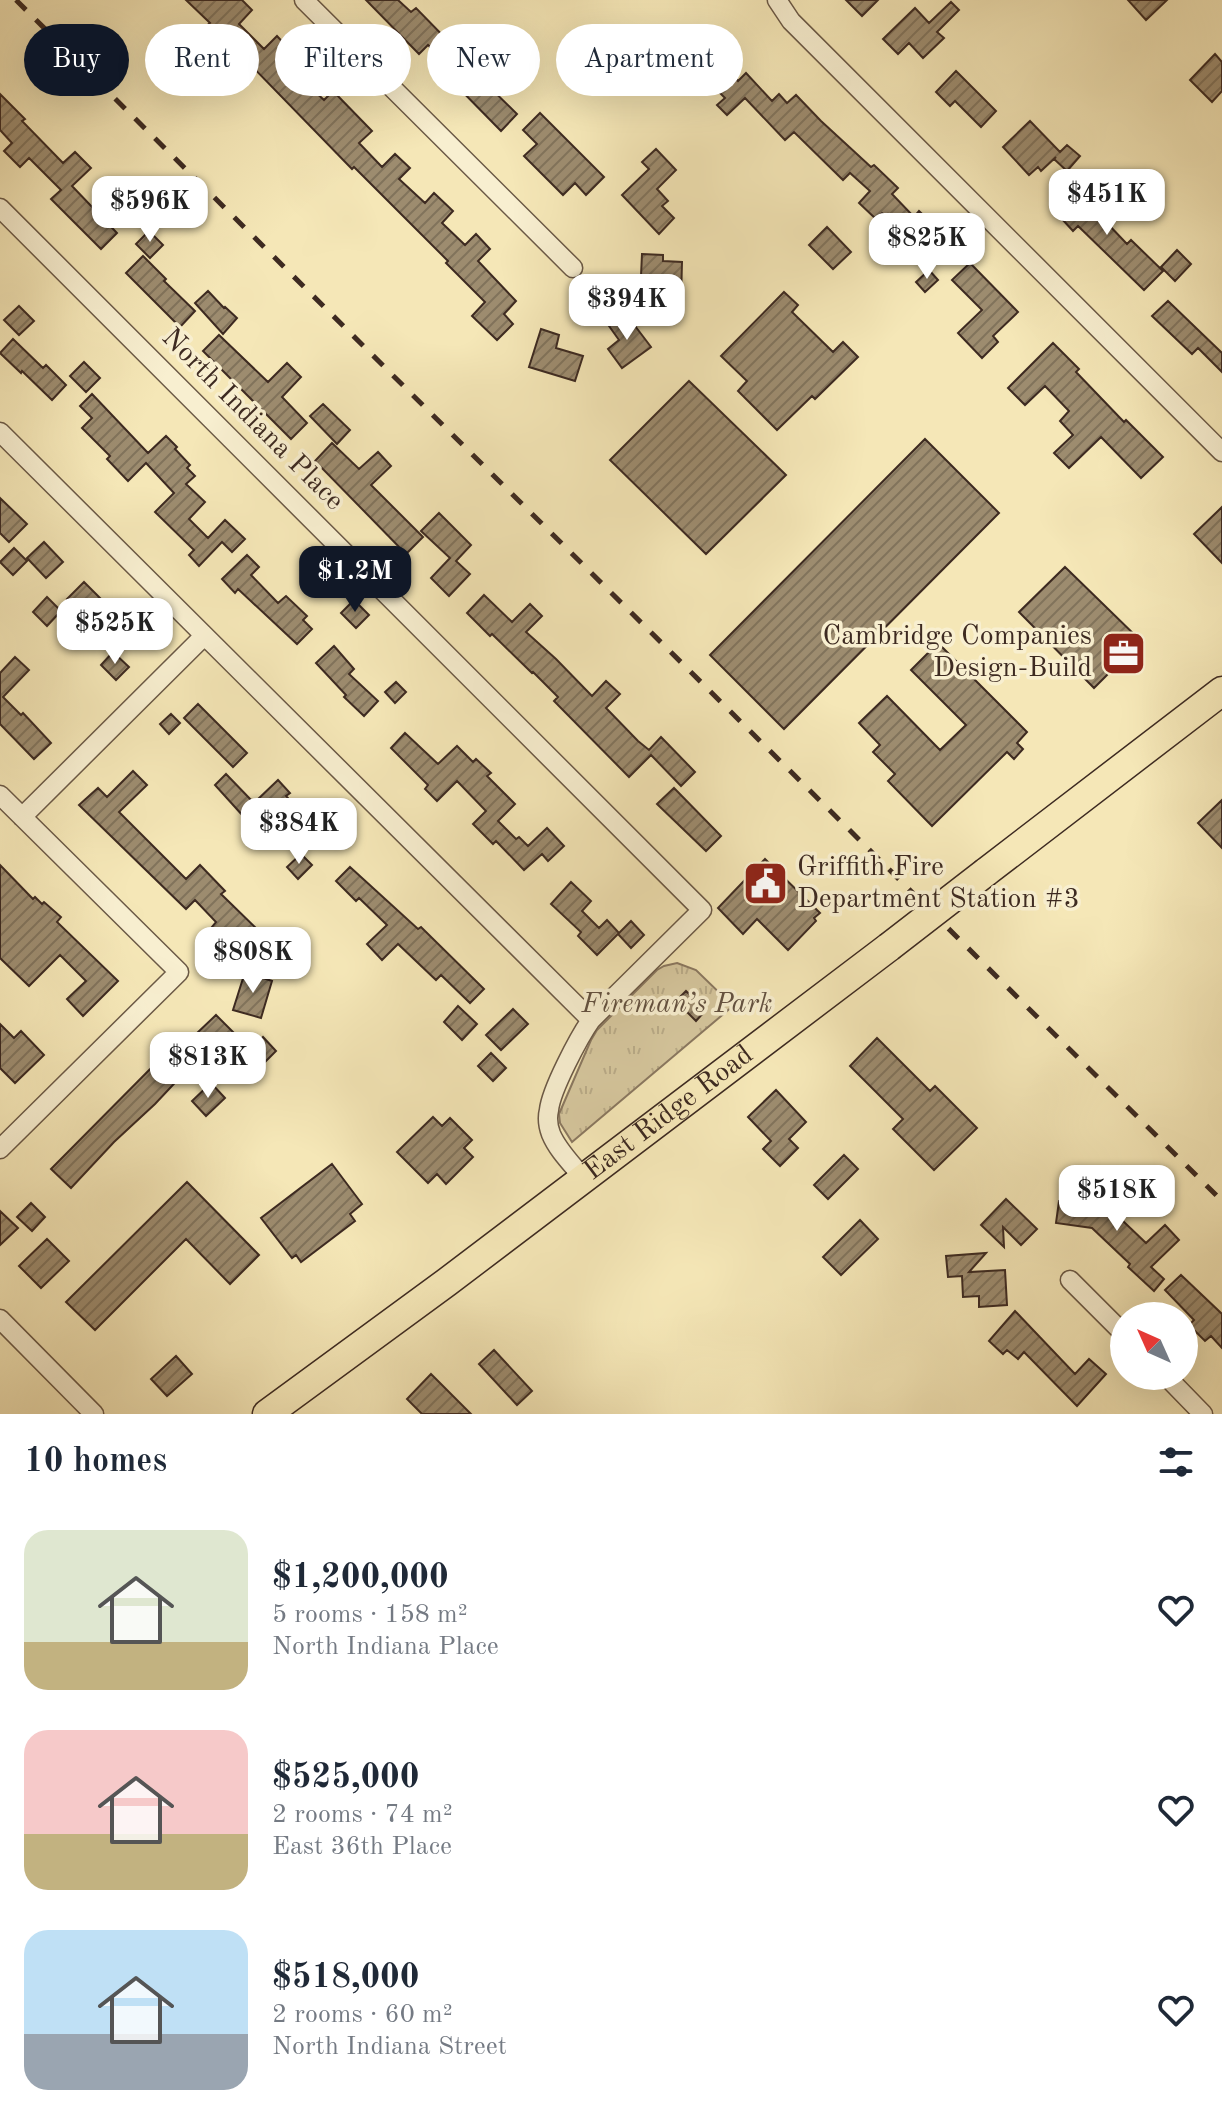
<!DOCTYPE html>
<html lang="en">
<head>
<meta charset="utf-8">
<style>
  body { margin:0; font-family:"Old Standard TT",serif; background:#f6f6f7; color:#1f2937; height:100vh; display:flex; flex-direction:column; font-size:30px; white-space:nowrap }
  * { box-sizing:border-box; margin:0 }
  p { font-size:26px; color:#747a83 }
  .icon { flex:none; width:44px; height:44px; fill:none; stroke:currentColor; stroke-width:2; stroke-linecap:round; stroke-linejoin:round }
  .map { position:relative; height:1414px; overflow:hidden }
  .side { display:flex; flex-direction:column; background:#fff; flex:1 }
  .side>* { flex:none }
  .hud { position:absolute; left:24px; top:24px; width:800px; height:72px; display:flex; gap:16px }
  .needle { width:52px; rotate:315deg }
  .tools { position:absolute; left:1110px; top:1302px; display:grid; gap:16px }
  .tools a { display:grid; place-items:center; width:88px; height:88px; border-radius:50%; background:#fff; box-shadow:0 8px 32px #0002; font-size:40px }
  .price { position:absolute; translate:-50% -68px; padding:0 18px; border-radius:16px; background:#fff; color:#222; font-size:26px; line-height:52px; filter:drop-shadow(0 2px 4px #0008) }
  .price::after { content:''; position:absolute; left:50%; top:48px; width:24px; height:18px; margin-left:-12px; background:inherit; clip-path:polygon(0 0,100% 0,50% 100%) }
  .price.current { background:#111827; color:#fff }
  ul { padding:0; list-style:none }
  li { display:flex; align-items:center; gap:24px; height:200px; padding:0 24px }
  li span { display:grid; place-items:center; flex:none; width:224px; height:160px; border-radius:24px; color:#555 }
  li>.icon { margin-inline-start:auto }
  span .icon { width:96px; height:96px; fill:#fffc; stroke-width:1 }
  li b { font-size:34px }
  h2 { display:flex; justify-content:space-between; align-items:center; height:96px; padding:0 24px; font-size:34px }
  .pill { padding:0 28px; border-radius:36px; background:#fff; box-shadow:0 8px 32px #0002; font-size:28px; line-height:72px }
  .pill.current { background:#111827; color:#fff }
  .map>svg:first-child { display:block }
</style>
</head>
<body>
<div class="map">
<svg width="1222" height="1414" viewBox="0 0 1222 1414">
  <defs>
    <pattern id="park-tufts" width="24" height="20" patternUnits="userSpaceOnUse" patternTransform="scale(2)"><rect width="24" height="20" fill="#d6c79e"/><path d="M3 7l-1-3M5 7V3M7 7l1-3M15 17l-1-3M17 17v-4M19 17l1-3" fill="none" stroke="#b9ab88"/></pattern>
    <pattern id="building-hatch" width="6" height="6" patternUnits="userSpaceOnUse" patternTransform="scale(2)"><rect width="6" height="6" fill="#9d8c6f"/><path d="M-1 1l2-2M0 6l6-6M5 7l2-2" fill="none" stroke="#81735b"/></pattern>
  </defs>
  <rect width="100%" height="100%" fill="#f5e7b7"/>
  <filter id="stains"><feTurbulence type="fractalNoise" baseFrequency=".0025" numOctaves="4"/><feColorMatrix values="0 0 0 0 .2 0 0 0 0 .09 0 0 0 0 .02 0 0 0 .5 -.17"/></filter>
  <radialGradient id="worn" r=".72"><stop offset=".6" stop-color="#630" stop-opacity="0"/><stop offset="1" stop-color="#630" stop-opacity=".3"/></radialGradient>
  <path fill="url(#park-tufts)" stroke="#8a7860" stroke-width="2" d="M677,963l19,7 37,36 -161,136 -12,-19 -1,-9 32,-74 6,-10 60,-60 7,-4z"/>
  <path fill="url(#building-hatch)" stroke="#3d2a21" stroke-width="2" d="M186,0h56l10,10 -13,14 25,25 13,-13 14,15 -10,9 43,40 9,-9 39,40 -13,12 23,24 13,-13 15,14 -11,11 26,24 9,-10 19,18 -11,12 23,22 11,-11 14,15 -12,12 38,40 -12,13 9,10 -16,16 -25,-24 13,-14 -39,-39 2,-2 -94,-94 -2,2 -113,-116 -3,2 -30,-29 4,-3z
    M366,0h32l13,12 5,-4 38,39 8,-8 25,25 -10,11 40,39 -16,17 -54,-55 7,-6 -26,-25 -9,9z
    M846,0h32l-16,16z
    M1128,0h39l-21,20z
    M951,2l8,8 -22,22 7,6 -21,20 -14,-15 -11,11 -15,-15 32,-31 14,15z
    M1215,54l7,8v29l-10,11 -22,-22z
    M717,60l21,21 8,-8 26,28 7,-7 8,9 9,-8 25,26 50,46 3,-2 24,23 -6,6 22,23 5,-6 27,26 -20,21 -18,-17 4,-4 -24,-23 -2,2 -4,-3 -6,6 -17,-16 11,-12 -20,-18 -7,7 -49,-48 -9,8 -40,-42 -18,17 -10,-10 8,-7 -23,-23z
    M956,71l40,40 -15,16 -26,-26 -5,5 -14,-14z
    M0,94l25,25 -3,2 41,42 12,-11 16,16 -19,18 45,47 -16,16 -50,-50 10,-9 -32,-32 -9,9 -16,-16 8,-8 -12,-13z
    M540,113l64,64 -18,18 -11,-12 -12,12 -39,-39 13,-12 -14,-14z
    M1030,121l30,31 7,-7 13,11 -13,15 -13,-12 2,-2 -15,14 -3,-4 -9,8 -26,-28z
    M656,149l20,21 -19,19 11,12 -6,5 12,12 -15,16 -37,-39 27,-26 -7,-7z
    M1077,182l13,13 -5,5 42,44 4,-4 32,31 -19,19 -66,-64 -5,5 -11,-12 6,-5 -12,-12z
    M827,227l24,25 -18,17 -24,-24z
    M149,231l14,14 -13,13 -14,-14z
    M1177,250l14,14 -16,17 -14,-14z
    M642,254l21,1v6l19,1 -1,38 -24,-1 1,-22 -17,-1z
    M143,256l23,23 -2,2 31,30 -15,16 -54,-54z
    M970,263l48,49 -25,24 5,6 -16,16 -24,-25 24,-23 -30,-30z
    M929,270l9,10 -13,12 -9,-10z
    M208,291l16,17 1,-1 12,11 -14,16 -28,-31z
    M784,292l14,13 -6,7 41,40 10,-10 15,15 -43,42 -3,-3 -35,34 -39,-39 9,-10 -26,-25z
    M1168,301l54,52v19l-24,-24 -6,6 -40,-38z
    M19,306l15,15 -15,14 -15,-15z
    M626,314l25,33 -29,21 -14,-19 11,-9 -10,-14z
    M541,329l18,6 -3,13 27,8 -8,25 -46,-14z
    M219,335l49,47 19,-19 14,14 -19,20 25,26 -16,16 -88,-88z
    M13,339l30,29 3,-3 20,20 -14,15 -30,-29 -1,2 -21,-20z
    M1053,343l26,26 -3,3 48,50 2,-2 37,37 -22,21 -40,-41 -32,31 -15,-15 19,-18 -13,-14 9,-10 -24,-25 -20,19 -17,-17z
    M84,362l16,16 -14,14 -16,-16z
    M689,381l97,94 -80,79 -96,-94z
    M92,394l56,59 18,-17 11,11 -2,2 15,16 -3,3 8,8 -9,8 19,18 -16,17 19,19 17,-18 20,19 -13,13 -10,-10 -23,24 -10,-11 5,-5 -39,-38 19,-19 -28,-30 -18,18 -21,-22 3,-3 -28,-28 10,-10 -12,-12z
    M323,404l27,26 -13,14 -27,-28z
    M925,439l74,74 -215,216 -74,-74z
    M332,443l27,26 19,-17 13,14 -20,19 52,52 -17,17 -91,-93z
    M0,498l27,26 -18,18 -9,-9z
    M1222,507v56l-28,-29z
    M439,513l32,32 -15,16 14,13 -21,22 -18,-18 19,-20 -29,-27z
    M44,542l19,20 -17,16 -19,-20z
    M14,548l13,13 -14,14 -13,-13z
    M247,555l12,12 -8,8 27,28 8,-7 21,20 -4,4 9,9 -15,15 -59,-55 -3,4 -13,-14z
    M1065,567l76,74 -47,47 -75,-76z
    M84,582l53,53 -15,16 -31,-32 -2,2 -22,-22z
    M484,595l28,27 18,-18 12,12 -16,16 30,27 36,37 14,-15 14,13 -14,14 32,33 11,9 12,-13 34,35 -14,14 -30,-31 -22,22 -75,-76 4,-4 -25,-25 -1,1 -40,-39 -2,2 -23,-23z
    M47,597l14,14 -14,15 -14,-14z
    M354,600l15,15 -13,13 -15,-15z
    M938,643l89,89 -10,11 6,6 -9,10 -7,-7 -75,74 -44,-45 7,-7 -22,-22 7,-7 -21,-22 28,-27 53,54 26,-25 -55,-55z
    M334,646l20,23 -5,5 29,27 -14,15 -20,-19 2,-2 -30,-32z
    M113,652l16,15 -13,13 -15,-15z
    M15,657l14,13 -26,27 18,18 2,-2 28,30 -17,16 -34,-35v-51z
    M396,682l10,10 -11,11 -10,-11z
    M198,704l49,49 -14,14 -49,-49z
    M171,714l9,9 -11,11 -9,-10z
    M405,733l33,31 19,-18 16,16 3,-3 15,14 -4,3 28,28 -17,17 18,18 3,-2 9,9 19,-18 17,18 -16,15 -6,-7 -18,16 -28,-29 -3,3 -20,-20 13,-13 -29,-30 -20,20 -12,-12 3,-4 -37,-37z
    M133,771l14,14 -28,27 67,67 14,-14 25,26 -4,3 42,41 -21,21 -30,-29 4,-5 -21,-22 -9,9 -107,-104 19,-17 9,9z
    M226,774l28,29 24,-23 12,13 -4,3 10,11 -2,2 27,28 -16,14 -26,-27 -9,8 -20,-20 -6,5 -29,-32z
    M674,788l47,48 -15,15 -49,-47z
    M1222,800v48l-24,-25z
    M301,854l11,11 -14,14 -11,-12z
    M765,859l55,54 -6,5 2,3 -28,29 -31,-31 -14,15 -25,-26z
    M0,865l33,34 2,-2 7,7 2,-2 17,15 -4,5 61,59 -35,35 -16,-17 19,-18 -26,-26 -31,31 -29,-28z
    M350,867l68,62 3,-2 63,62 -14,14 -29,-28 -5,5 -38,-36 -16,16 -15,-16 20,-19 -28,-27 -3,3 -20,-20z
    M571,882l20,19 -9,10 17,17 8,-8 12,13 -22,22 -19,-19 3,-4 -30,-28z
    M631,921l13,14 -13,13 -13,-14z
    M245,972l27,9 -11,37 -28,-8z
    M686,991l20,19 -10,11 -20,-20z
    M458,1006l19,18 -15,16 -18,-18z
    M513,1009l15,15 -27,26 -15,-15z
    M216,1015l21,21 -28,28 -8,-9 -46,49 -41,38 -43,46 -20,-19 119,-120 5,5z
    M0,1024l14,14 7,-7 23,24 -29,28 -15,-15z
    M263,1037l13,14 -13,13 -13,-14z
    M877,1038l53,53 5,-5 42,42 -43,42 -41,-41 10,-10 -53,-53z
    M491,1053l15,15 -13,13 -15,-15z
    M211,1083l14,15 -19,18 -14,-15z
    M776,1090l30,32 -17,17 9,9 -18,18 -17,-17 8,-8 -23,-24z
    M433,1117l9,9 8,-8 22,22 -8,8 9,9 -27,27 -9,-10 -9,9 -31,-31z
    M844,1155l14,14 -30,30 -14,-14z
    M332,1164l30,40 -12,10 5,7 -54,41 -5,-7 -4,3 -31,-40z
    M187,1182l72,73 -29,29 -44,-45 -91,91 -29,-28z
    M1076,1185l28,4 -2,12 44,42 19,-18 14,15 -28,27 13,12 -10,12 -26,-24 2,-3 -38,-36 -36,-5 3,-22 15,2z
    M1006,1199l31,30 -16,16 -18,-18 1,20 -23,-22z
    M31,1203l14,14 -13,14 -15,-14z
    M0,1211l18,17 -18,17z
    M860,1220l18,19 -37,36 -18,-18z
    M47,1239l22,22 -28,27 -22,-22z
    M986,1253l-17,19 36,-2 2,35 -28,2v-11l-16,1 -1,-21 -14,1 -2,-21z
    M1181,1275l41,39v34l-11,-12 -6,5 -16,-16 5,-5 -29,-30z
    M1015,1311l60,63 14,-15 17,15 -29,32 -53,-54 -6,7 -11,-9 -4,4 -14,-13z
    M494,1350l38,41 -15,14 -38,-41z
    M176,1356l16,18 -25,22 -16,-17z
    M431,1374l40,40h-49l-15,-15z"/>
  <g fill="none" stroke-linecap="round" stroke-linejoin="round">
    <defs>
      <path id="street" d="M304,0l269,268
        M777,0l14,21 431,431
        M0,208l702,702 -111,110c-12,17 -40,70 -42,90 -2,8 -1,16 2,24 7,17 22,31 33,45
        M0,432l591,588
        M0,795l179,177 -179,177
        M22,817l182,-181
        M1070,1280l54,54
        M0,1319l94,95
        M1166,1376l37,38"/>
      <g id="primary">
        <path d="M986,872l236,-181"/>
        <path id="s1" d="M267,1414l180,-132 442,-335"/>
      </g>
    </defs>
    <use href="#street" stroke="#6b5946" stroke-width="21"/>
    <use href="#primary" stroke="#3d2a21" stroke-width="31"/>
    <use href="#street" stroke="#f8efd0" stroke-width="18"/>
    <use href="#primary" stroke="#f5e7b7" stroke-width="28"/>
    <path stroke="#3d2a21" stroke-width="5" stroke-dasharray="14 14" stroke-linecap="butt" d="M16,0l1206,1201"/>
    <defs>
      <path id="primary-bridge" d="M889,947l97,-75"/>
    </defs>
    <use href="#primary-bridge" stroke="#3d2a21" stroke-width="31" stroke-linecap="butt"/>
    <use href="#primary-bridge" stroke="#f5e7b7" stroke-width="28"/>
  </g>
  <defs>
    <symbol id="office-square" viewBox="-11 -11 22 22"><rect x="-9" y="-9" width="18" height="18" rx="4" fill="#8f2418" stroke="#f8efd0"/><path d="M-6-3h4V-5.5h4V-3h4V5H-6ZM-1-4.5V-3h2v-1.5ZM-6 0V1H6V0Z" fill="#fff"/></symbol>
    <symbol id="civic-square" viewBox="-11 -11 22 22"><rect x="-9" y="-9" width="18" height="18" rx="4" fill="#8f2418" stroke="#f8efd0"/><path d="M-.6-6.5H3V-4.5H.6V-3L4-1V1h2V6H-6V1h2V-1L-.6-3ZM-1.2 2.5V6h2.4V2.5Z" fill="#fff"/></symbol>
  </defs>
  <g fill-rule="evenodd">
    <use href="#office-square" x="1098" y="628" width="51" height="51"/>
    <use href="#civic-square" x="740" y="858" width="51" height="51"/>
  </g>
  <g text-anchor="middle" dominant-baseline="central" stroke-width="7" stroke-linejoin="round" paint-order="stroke">
    <g font-size="28" fill="#3d2a21" stroke="#f8efd0">
      <text transform="translate(252 420) rotate(45)">North Indiana Place</text>
      <text stroke="none"><textPath href="#s1" startOffset="502">East Ridge Road</textPath></text>
    </g>
    <g font-size="28" fill="#3d2a21" stroke="#f8efd0" text-anchor="end">
      <text x="1092" y="637">Cambridge Companies<tspan x="1092" dy="32">Design-Build</tspan></text>
      <text x="797" y="868" text-anchor="start">Griffith Fire<tspan x="797" dy="32">Department Station #3</tspan></text>
    </g>
    <g font-size="28" font-style="italic" fill="#635140" stroke="#f8efd0">
      <text x="677" y="1005">Fireman’s Park</text>
    </g>
  </g>
  <rect width="100%" height="100%" filter="url(#stains)"/>
  <rect width="100%" height="100%" fill="url(#worn)"/>
</svg>
<div class="tools">
<a><svg class="needle" viewBox="-14 -14 28 28"><path d="M0-13l5 13h-10z" fill="#e53935"/><path d="M0 13l5-13h-10z" fill="#747a83"/></svg></a>
</div>
<b class="price" style="left:1107px;top:237px">$451K</b>
<b class="price" style="left:150px;top:244px">$596K</b>
<b class="price" style="left:927px;top:281px">$825K</b>
<b class="price" style="left:627px;top:342px">$394K</b>
<b class="price current" style="left:355px;top:614px">$1.2M</b>
<b class="price" style="left:115px;top:666px">$525K</b>
<b class="price" style="left:299px;top:866px">$384K</b>
<b class="price" style="left:253px;top:995px">$808K</b>
<b class="price" style="left:208px;top:1100px">$813K</b>
<b class="price" style="left:1117px;top:1233px">$518K</b>
<div class="hud">
<a class="pill current">Buy</a>
<a class="pill">Rent</a>
<a class="pill">Filters</a>
<a class="pill">New</a>
<a class="pill">Apartment</a>
</div>
</div>
<section class="side">
<h2>10 homes<svg class="icon" aria-label="filters" viewBox="0 0 24 24"><path d="M4 7h16M4 17h16"/><circle cx="9" cy="7" r="2"/><circle cx="15" cy="17" r="2"/></svg></h2>
<ul>
<li><span style="background:linear-gradient(#dfe7d0 70%,#c2b280 0)"><svg class="icon" aria-label="home" viewBox="0 0 24 24"><path d="M3 11l9-7 9 7M6 9v11h12V9"/></svg></span><div><b>$1,200,000</b><p>5 rooms · 158 m²</p><p>North Indiana Place</p></div><svg class="icon" aria-label="heart" viewBox="0 0 24 24"><path d="M12 20l-8-8c-3-5 5-10 8-4 3-6 11-1 8 4z"/></svg></li>
<li><span style="background:linear-gradient(#f6c9c9 65%,#c2b280 0)"><svg class="icon" aria-label="home" viewBox="0 0 24 24"><path d="M3 11l9-7 9 7M6 9v11h12V9"/></svg></span><div><b>$525,000</b><p>2 rooms · 74 m²</p><p>East 36th Place</p></div><svg class="icon" aria-label="heart" viewBox="0 0 24 24"><path d="M12 20l-8-8c-3-5 5-10 8-4 3-6 11-1 8 4z"/></svg></li>
<li><span style="background:linear-gradient(#bfe0f5 65%,#9aa5b1 0)"><svg class="icon" aria-label="home" viewBox="0 0 24 24"><path d="M3 11l9-7 9 7M6 9v11h12V9"/></svg></span><div><b>$518,000</b><p>2 rooms · 60 m²</p><p>North Indiana Street</p></div><svg class="icon" aria-label="heart" viewBox="0 0 24 24"><path d="M12 20l-8-8c-3-5 5-10 8-4 3-6 11-1 8 4z"/></svg></li>
</ul>
</section>
</body>
</html>
